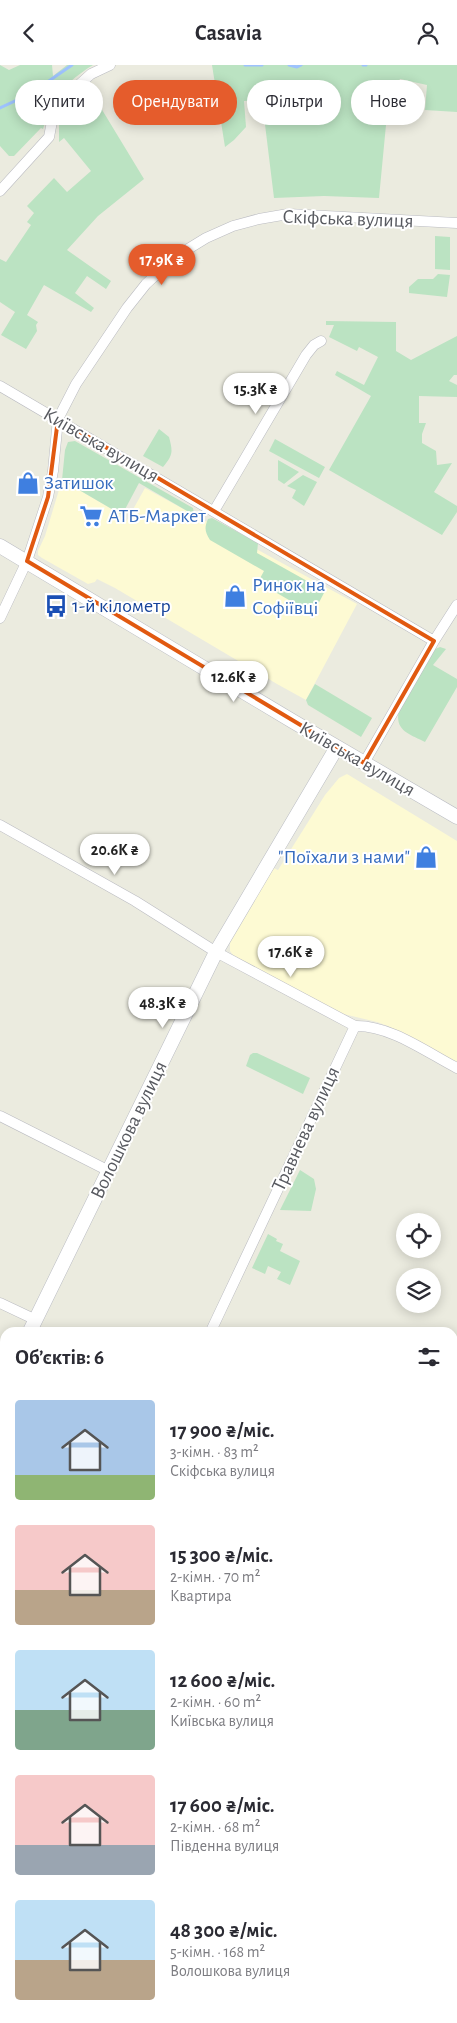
<!DOCTYPE html>
<html lang="uk">
<head>
<meta charset="utf-8">
<style>
  body { margin:0; font-family:"Alegreya Sans",sans-serif; background:#f2f2f3; color:#2b2b33; height:100vh; display:flex; flex-direction:column; font-size:19px; white-space:nowrap }
  * { box-sizing:border-box; margin:0 }
  p { font-size:16px; color:#7c7c81 }
  .icon { flex:none; width:28px; height:28px; fill:none; stroke:currentColor; stroke-width:2; stroke-linecap:round; stroke-linejoin:round }
  .map { position:relative; flex:1; overflow:hidden }
  .side { position:absolute; left:0px; top:1262px; width:458px; height:696px; display:flex; flex-direction:column; background:#fff; border-radius:15px 15px 0 0; box-shadow:0 2px 12px #0003 }
  .side>* { flex:none }
  .banner { position:absolute; left:15px; top:15px; width:428px; height:45px; display:flex; gap:10px }
  .controls { position:absolute; left:396px; top:1148px; display:grid; gap:10px }
  .controls a { display:grid; place-items:center; width:45px; height:45px; border-radius:50%; background:#fff; box-shadow:0 2px 12px #0003; font-size:25px }
  .price { position:absolute; translate:-50% -42px; padding:0 11px; border-radius:18px; background:#fff; color:#222; font-size:16px; line-height:32px; filter:drop-shadow(0 1px 2px #0008) }
  .price::after { content:''; position:absolute; left:50%; top:30px; width:15px; height:11px; margin-left:-8px; background:inherit; clip-path:polygon(0 0,100% 0,50% 100%) }
  .price.selected { background:#e55c2c; color:#fff }
  ul { padding:0; list-style:none }
  li { display:flex; align-items:center; gap:15px; height:125px; padding:0 15px }
  li span { display:grid; place-items:center; flex:none; width:140px; height:100px; border-radius:5px; color:#555 }
  li>.icon { margin-inline-start:auto }
  span .icon { width:60px; height:60px; fill:#fffc; stroke-width:1 }
  li b { font-size:21px }
  h2 { display:flex; justify-content:space-between; align-items:center; height:60px; padding:0 15px; font-size:21px }
  .tag { padding:0 18px; border-radius:22px; background:#fff; box-shadow:0 2px 12px #0003; font-size:18px; line-height:45px }
  .tag.selected { background:#e55c2c; color:#fff }
  header { display:flex; justify-content:space-between; align-items:center; height:65px; padding:0 15px; background:#fff; font-size:22px; font-weight:600 }
  .map>svg:first-child { display:block }
</style>
</head>
<body>
<header><svg class="icon" aria-label="back" viewBox="0 0 24 24"><path d="M15 5l-7 7 7 7"/></svg>Casavia<svg class="icon" aria-label="person" viewBox="0 0 24 24"><circle cx="12" cy="8" r="4"/><path d="M4 21q1-7 8-7t8 7"/></svg></header>
<div class="map">
<svg width="457" height="1958" viewBox="0 0 457 1958">
  <rect width="100%" height="100%" fill="#ebebdf"/>
  <path fill="#fdfad3" d="M62,415l60,35 4,7 19,-34 212,116 -51,96 -29,-16 -162,-96 -18,-9 -2,3 -7,2 -46,-26 -4,-3v-4l7,-15z
    M347,709l110,67v222l-69,-37 -11,-4 -42,-10 -102,-57 -3,-4v-12l41,-72 7,3 47,-75 14,-17z"/>
  <path fill="#bbe3c2" d="M0,0l9,5 11,-5h32l1,11 14,-11h26c-15,9 -32,23 -41,38 -4,7 -6,18 -9,26l-2,-1 -27,28h-5l-9,-10z
    M212,0h245v47l-32,-2 2,-25 -27,-6 -1,2 -11,1v22l-9,94 -55,-2 -50,2 -12,-98 -18,1 2,26 -12,13 -9,7z
    M87,20l57,94 -46,37 -31,34 44,31 -5,8 -19,-13 -12,17 19,15 -3,4 -47,-27 -17,30 11,7 -2,3 1,6 -11,18 -25,-14 14,-23 -15,-10v-43l6,3 25,-37 -4,-3 7,-9 -7,-7 27,-28 13,14 24,-21 -27,-33 -5,4v-31z
    M435,171l15,1v33l-15,-1z
    M438,209l12,1 -3,22 -38,-4v-6l9,-8h15z
    M326,256l70,1v29l15,9 46,-24v39h-3l-5,6 8,4v12l-38,-1v27h7l-4,11v9l14,8 1,14 15,-2 -18,29 23,14v6l-15,23 -113,-65 42,-74 -36,-21 2,-4 27,14 14,-28 -19,-10 -2,4 -28,-14 5,-12h-8z
    M159,364l10,8c4,15 4,18 -6,30l-20,-11z
    M275,374l50,28 -6,11 -50,-27z
    M75,376l118,67 1,7 -55,-32 -17,32 -60,-35 3,-30 3,-8z
    M278,395l21,12 -15,12 -6,-4z
    M303,410l14,7 -13,24 -12,-8 4,-8 -9,-4z
    M212,453l46,25 -1,10 68,38 -12,23 -55,-32 6,-11 -54,-31c-5,-8 -6,-12 -2,-21z
    M440,582l6,2 -13,16 24,14v8l-32,55c-15,-8 -31,-11 -26,-32l36,-61z
    M315,619l57,34 -11,19 -53,-32 -2,-5z
    M253,988h4l53,25 -7,16 -57,-28 4,-11z
    M300,1105l14,9 2,10 -5,22 -31,-1z
    M268,1169l9,5 -1,2 7,3 -3,7 20,10 -10,24 -13,-6 4,-7 -13,-6 -3,8 -13,-6z"/>
  <path fill="#9dc2fd" d="M402,17l11,6v14l-12,3 -6,-12z"/>
  <g fill="none" stroke-linecap="round" stroke-linejoin="round">
    <path stroke="#9dc2fd" stroke-width="3" d="M245,0h17
      M289,0l8,2 4,-2
      M363,0h3
      M0,43l30,-14 42,-29"/>
    <defs>
      <path id="street" d="M0,126l49,-54 5,-26 8,-11 29,-26 19,-9
        M0,321l434,255
        M214,446l92,-156 8,-10 7,-4
        M0,553l27,-57 21,-64 5,-26 5,-52 18,-35 51,-76 19,-24 29,-27 31,-19 27,-12 26,-7 29,-5 169,9
        M364,698l70,-122 23,-36
        M0,760l135,76 81,51 139,74c35,-1 71,26 102,42
        M0,1051l109,55
        M0,1238l36,17
        M210,1268l145,-307
        M452,1339h5
        M0,1429l5,2
        M452,1524l5,1
        M452,1628h5
        M0,1698l5,-10
        M0,1812h5
        M452,1830h5
        M0,1941l5,2
        M31,1954l10,4"/>
      <path id="secondary" d="M0,481l294,176 163,95
        M29,1268l187,-381 121,-205
        M0,1325l5,-10"/>
    </defs>
    <use href="#street" stroke="#babbc1" stroke-width="11"/>
    <use href="#secondary" stroke="#babcc3" stroke-width="15"/>
    <use href="#street" stroke="#fff" stroke-width="10"/>
    <use href="#secondary" stroke="#fff" stroke-width="14"/>
  </g>
  <path fill="none" stroke="#e15910" stroke-width="4" stroke-linejoin="round" d="M58,354l376,222 -70,122 -337,-202 21,-64z"/>
  <defs>
    <symbol id="shop-bare" viewBox="-9 -9 18 18"><path d="M-5-2.5h2.3a2.7 3.5 0 0 1 5.4 0H5L5.5 6h-11ZM-1.5-2.5h3a1.5 2.3 0 0 0-3 0Z" fill="#3f7fe0" stroke="#fff" stroke-width="2.5" paint-order="stroke"/></symbol>
    <symbol id="supermarket-bare" viewBox="-9 -9 18 18"><path d="M-6-5.5h2.5l.6 2H6L4.5 2H-2.5L-4.4-4H-6ZM-1.5 3.2a1.3 1.3 0 1 0 .1 0ZM3 3.2a1.3 1.3 0 1 0 .1 0Z" fill="#3f7fe0" stroke="#fff" stroke-width="2.5" paint-order="stroke"/></symbol>
    <symbol id="bus-bare" viewBox="-9 -9 18 18"><path d="M-5-6H5V4H4V6H2V4H-2V6H-4V4H-5ZM-3.5-4V0h7V-4ZM-3.5 1.2v1.5H-2V1.2ZM2 1.2v1.5H3.5V1.2Z" fill="#1a4fb4" stroke="#fff" stroke-width="2.5" paint-order="stroke"/></symbol>
  </defs>
  <g fill-rule="evenodd">
    <use href="#shop-bare" x="12" y="402" width="32" height="32"/>
    <use href="#supermarket-bare" x="75" y="435" width="32" height="32"/>
    <use href="#shop-bare" x="219" y="515" width="32" height="32"/>
    <use href="#bus-bare" x="40" y="525" width="32" height="32"/>
    <use href="#shop-bare" x="410" y="776" width="32" height="32"/>
  </g>
  <g text-anchor="middle" dominant-baseline="central" stroke-width="4" stroke-linejoin="round" paint-order="stroke">
    <g font-size="20" fill="#585a60" stroke="#fff">
      <text transform="translate(348 154) rotate(2)">Скіфська вулиця</text>
      <text transform="translate(101 380) rotate(30)">Київська вулиця</text>
      <text transform="translate(357 694) rotate(30)">Київська вулиця</text>
      <text transform="translate(306 1064) rotate(-65)">Травнева вулиця</text>
      <text transform="translate(129 1065) rotate(-64)">Волошкова вулиця</text>
    </g>
    <g font-size="20" fill="#366cbe" stroke="#fff" text-anchor="start">
      <text x="44" y="418">Затишок</text>
      <text x="108" y="451">АТБ-Маркет</text>
      <text x="252" y="520">Ринок на<tspan x="252" dy="23">Софіївці</tspan></text>
      <text x="410" y="792" text-anchor="end">"Поїхали з нами"</text>
    </g>
    <g font-size="20" fill="#164399" stroke="#fff" text-anchor="start">
      <text x="72" y="541">1-й кілометр</text>
    </g>
  </g>
</svg>
<div class="controls">
<a><svg class="icon" aria-label="locate" viewBox="0 0 24 24"><circle cx="12" cy="12" r="6"/><path d="M12 2v4M12 18v4M2 12h4M18 12h4"/></svg></a>
<a><svg class="icon" aria-label="layers" viewBox="0 0 24 24"><path d="M12 4l9 5-9 5-9-5zM3 14l9 5 9-5"/></svg></a>
</div>
<b class="price selected" style="left:162px;top:221px">17.9K ₴</b>
<b class="price" style="left:256px;top:350px">15.3K ₴</b>
<b class="price" style="left:234px;top:638px">12.6K ₴</b>
<b class="price" style="left:115px;top:811px">20.6K ₴</b>
<b class="price" style="left:291px;top:913px">17.6K ₴</b>
<b class="price" style="left:163px;top:964px">48.3K ₴</b>
<div class="banner">
<a class="tag">Купити</a>
<a class="tag selected">Орендувати</a>
<a class="tag">Фільтри</a>
<a class="tag">Нове</a>
</div>
<section class="side">
<h2>Об’єктів: 6<svg class="icon" aria-label="filters" viewBox="0 0 24 24"><path d="M4 7h16M4 17h16"/><circle cx="9" cy="7" r="2"/><circle cx="15" cy="17" r="2"/></svg></h2>
<ul>
<li><span style="background:linear-gradient(#a9c7e8 75%,#8fb573 0)"><svg class="icon" aria-label="home" viewBox="0 0 24 24"><path d="M3 11l9-7 9 7M6 9v11h12V9"/></svg></span><div><b>17 900 ₴/міс.</b><p>3-кімн. · 83 m²</p><p>Скіфська вулиця</p></div></li>
<li><span style="background:linear-gradient(#f6c9c9 65%,#b9a48a 0)"><svg class="icon" aria-label="home" viewBox="0 0 24 24"><path d="M3 11l9-7 9 7M6 9v11h12V9"/></svg></span><div><b>15 300 ₴/міс.</b><p>2-кімн. · 70 m²</p><p>Квартира</p></div></li>
<li><span style="background:linear-gradient(#bfe0f5 60%,#7fa58c 0)"><svg class="icon" aria-label="home" viewBox="0 0 24 24"><path d="M3 11l9-7 9 7M6 9v11h12V9"/></svg></span><div><b>12 600 ₴/міс.</b><p>2-кімн. · 60 m²</p><p>Київська вулиця</p></div></li>
<li><span style="background:linear-gradient(#f6c9c9 70%,#9aa5b1 0)"><svg class="icon" aria-label="home" viewBox="0 0 24 24"><path d="M3 11l9-7 9 7M6 9v11h12V9"/></svg></span><div><b>17 600 ₴/міс.</b><p>2-кімн. · 68 m²</p><p>Південна вулиця</p></div></li>
<li><span style="background:linear-gradient(#bfe0f5 60%,#b9a48a 0)"><svg class="icon" aria-label="home" viewBox="0 0 24 24"><path d="M3 11l9-7 9 7M6 9v11h12V9"/></svg></span><div><b>48 300 ₴/міс.</b><p>5-кімн. · 168 m²</p><p>Волошкова вулиця</p></div></li>
</ul>
</section>
</div>
</body>
</html>
